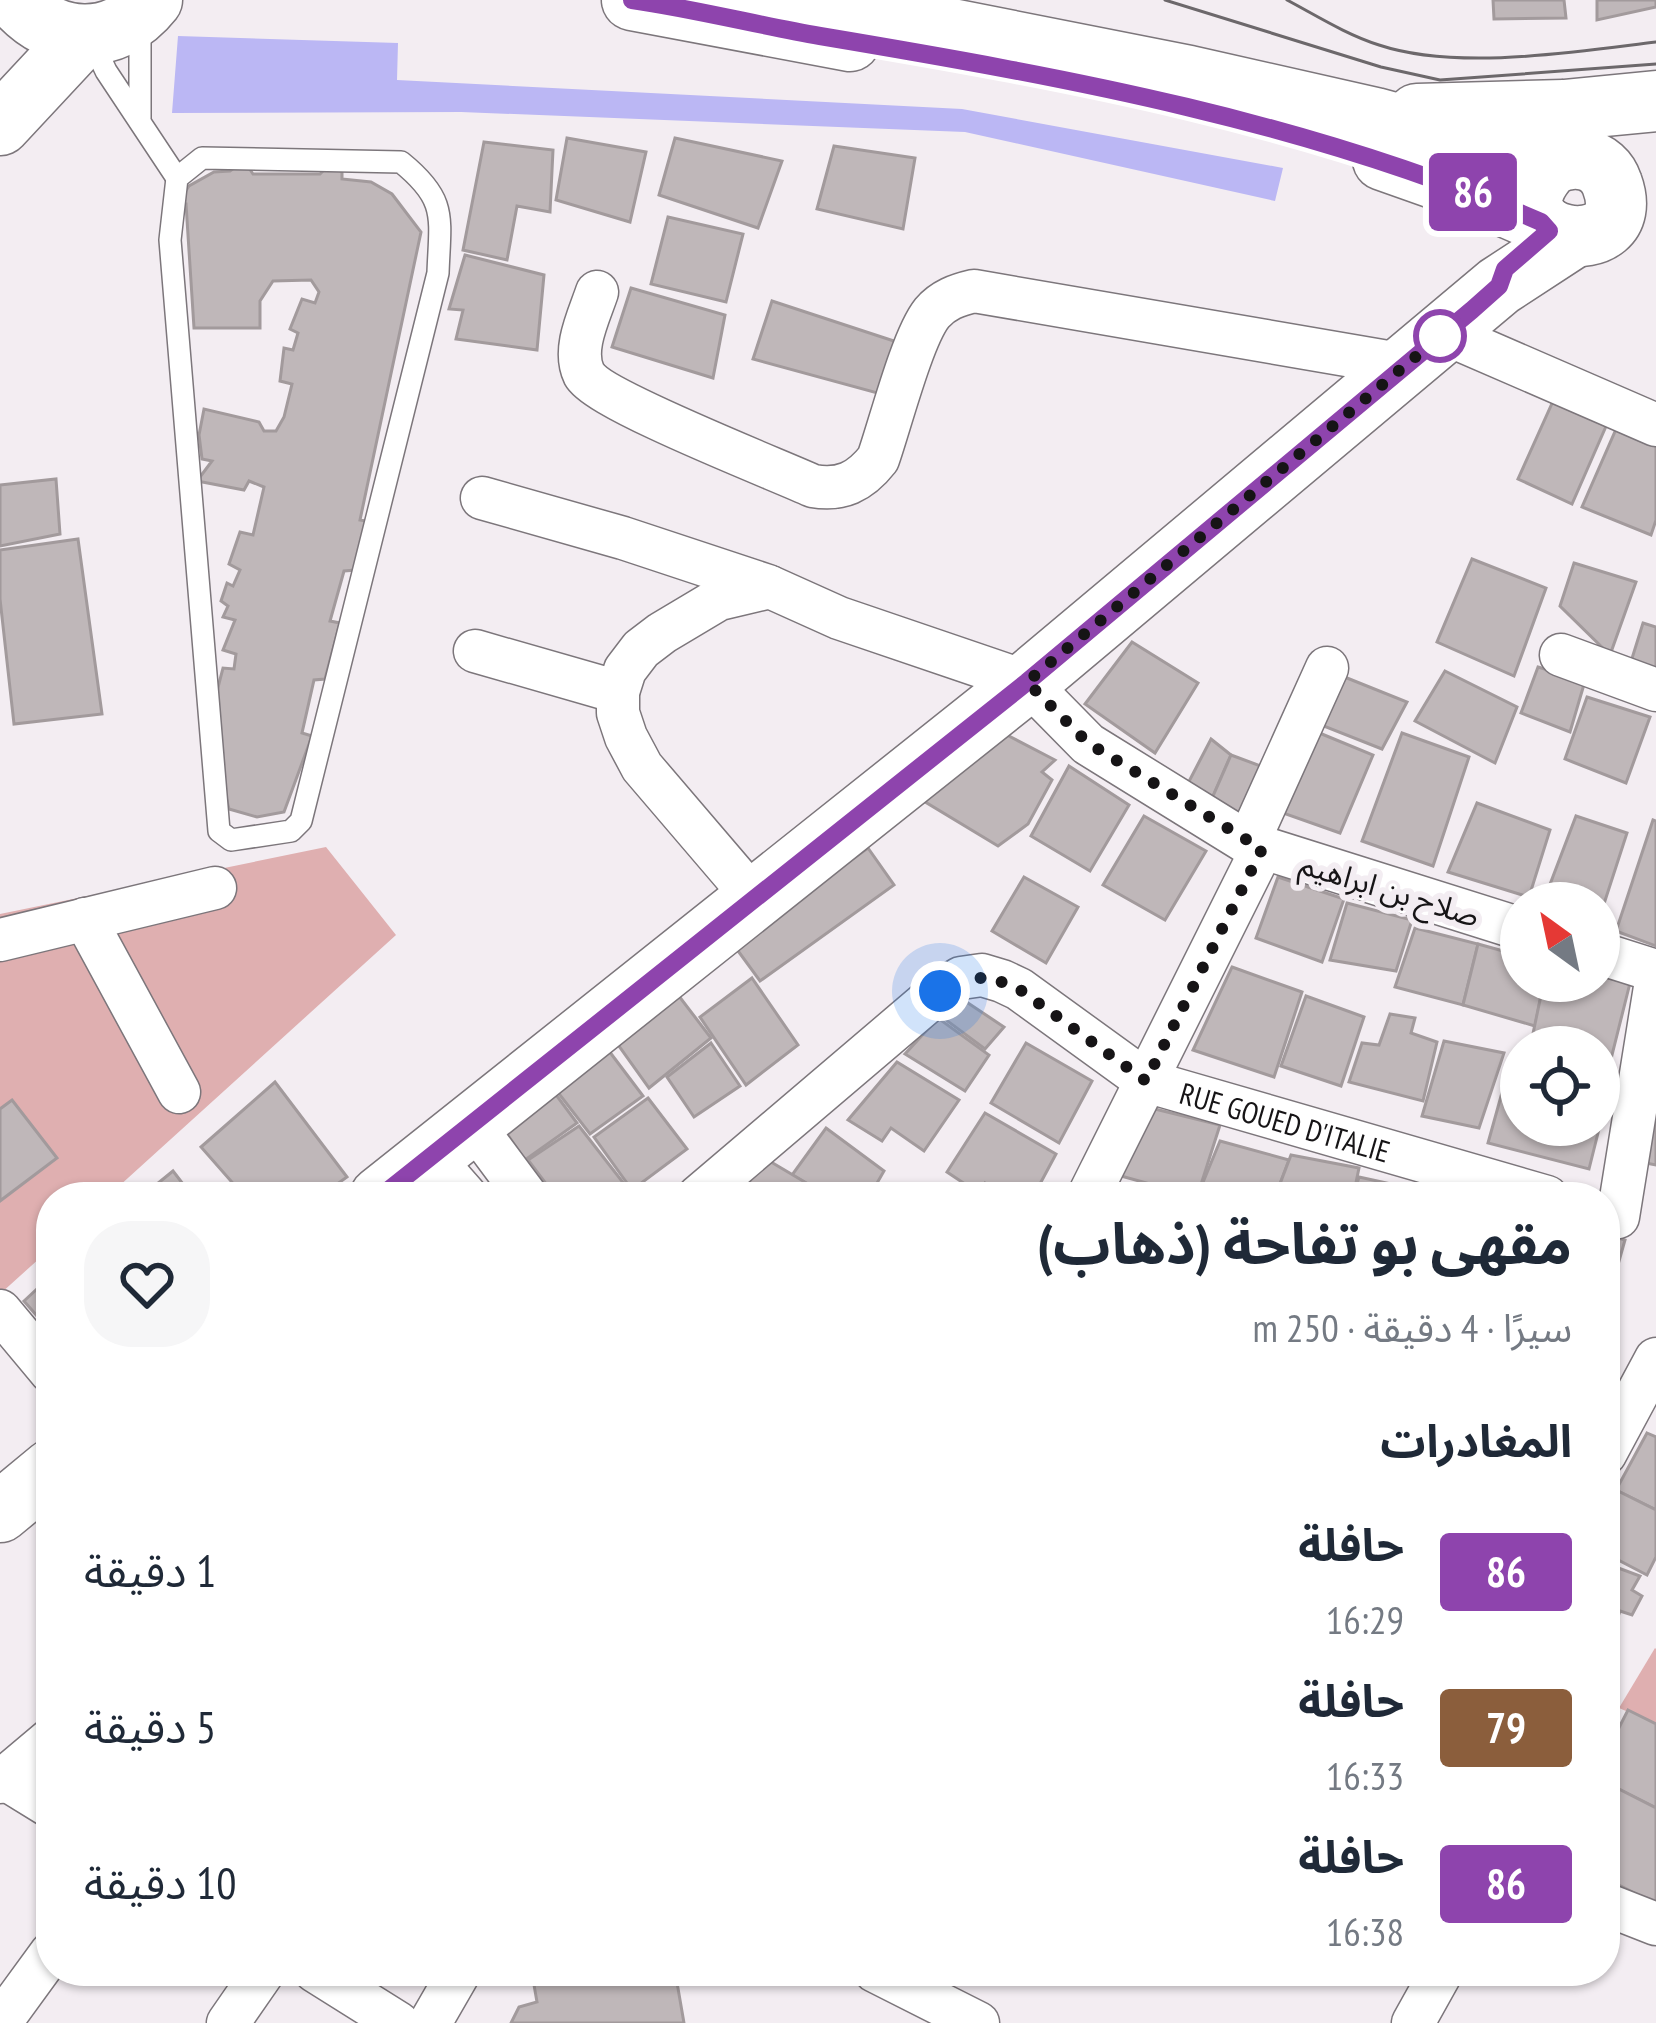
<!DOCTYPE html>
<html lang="ar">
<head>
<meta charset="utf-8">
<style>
	:root { --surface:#fff; --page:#f6f6f7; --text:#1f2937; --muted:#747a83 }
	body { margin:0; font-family:"PT Sans Narrow","Noto Sans Arabic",sans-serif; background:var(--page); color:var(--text); direction:rtl; height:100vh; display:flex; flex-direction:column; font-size:45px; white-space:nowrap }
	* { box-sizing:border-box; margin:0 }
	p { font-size:39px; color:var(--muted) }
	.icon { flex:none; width:66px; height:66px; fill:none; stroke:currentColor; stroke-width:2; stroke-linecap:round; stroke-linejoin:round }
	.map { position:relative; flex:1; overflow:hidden; direction:ltr }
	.sheet { position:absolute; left:36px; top:1182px; width:1584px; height:804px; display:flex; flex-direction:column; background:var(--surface); border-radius:48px; box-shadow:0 3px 9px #0004; direction:rtl }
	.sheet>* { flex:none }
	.badge { padding:0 24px; border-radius:9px; font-size:42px; line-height:78px }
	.needle { width:78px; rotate:327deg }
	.buttons { position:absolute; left:1500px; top:882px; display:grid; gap:24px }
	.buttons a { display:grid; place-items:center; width:120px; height:120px; border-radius:50%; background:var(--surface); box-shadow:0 3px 9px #0004; font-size:60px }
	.you { position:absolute; width:60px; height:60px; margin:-30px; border:9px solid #fff; border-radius:50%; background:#1a73e8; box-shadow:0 0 0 18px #1a73e833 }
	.map>.badge { position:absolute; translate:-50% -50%; box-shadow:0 0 0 6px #fff }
	h2 { padding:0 48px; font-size:45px; line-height:108px }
	.round { display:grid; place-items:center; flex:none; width:126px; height:126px; border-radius:48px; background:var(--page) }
	.headline { display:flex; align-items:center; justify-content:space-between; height:204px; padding:0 48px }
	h1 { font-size:57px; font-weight:700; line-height:90px }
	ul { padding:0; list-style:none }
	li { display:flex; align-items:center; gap:36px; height:156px; padding:0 48px }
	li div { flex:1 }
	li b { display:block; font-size:45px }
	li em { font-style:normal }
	li .badge { min-width:132px; font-weight:700; text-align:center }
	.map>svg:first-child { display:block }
</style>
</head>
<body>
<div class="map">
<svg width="1656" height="2023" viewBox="0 0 1656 2023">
	<rect width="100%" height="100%" fill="#f3edf2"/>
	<g fill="#dfafb0">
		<polygon points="326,847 396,935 107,1197 51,1197 51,1248 0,1294 0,914"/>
		<polygon points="1655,1648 1656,1649 1656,1724 1619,1708"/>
	</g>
	<polygon fill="#bbb7f4" points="178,36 398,43 397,80 962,109 1283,168 1275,201 965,132 461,112 172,113"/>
	<g fill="#bfb7b9" stroke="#a29a9c" stroke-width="3">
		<polygon points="1493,0 1564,0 1566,18 1494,19"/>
		<polygon points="1597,0 1656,0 1656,7 1597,20"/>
		<polygon points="567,138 646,152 630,222 556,200"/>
		<polygon points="675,138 782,161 758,228 659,195"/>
		<polygon points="484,142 553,150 550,212 517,206 507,260 463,250"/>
		<polygon points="834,146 915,158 903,229 817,209"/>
		<polygon points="238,165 247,165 253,174 320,174 325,169 335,168 342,172 342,179 371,182 392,194 421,232 360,520 366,521 356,570 344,571 330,621 340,623 325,679 314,680 302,733 312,736 284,812 257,817 229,809 217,761 216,695 223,668 234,669 236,654 223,650 235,620 223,617 228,606 221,601 227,583 233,586 240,570 229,564 240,532 253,535 264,487 249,481 244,490 197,481 212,461 202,459 199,435 204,409 259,422 264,431 276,431 284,417 292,384 280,381 284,348 293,350 298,333 290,329 302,299 315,303 319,292 311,280 273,281 260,301 260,328 194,328 186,204 177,204 189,186 214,172 230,171"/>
		<polygon points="668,217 743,234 726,302 651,284"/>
		<polygon points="465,255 544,275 537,350 456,339 463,310 449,309"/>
		<polygon points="631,288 725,315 713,378 612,347"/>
		<polygon points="772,301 897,342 881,394 753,359"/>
		<polygon points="1554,399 1607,424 1572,504 1518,479"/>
		<polygon points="1617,427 1656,443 1656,520 1651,535 1582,507"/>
		<polygon points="56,479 60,534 0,546 0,485"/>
		<polygon points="78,539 102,714 14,724 0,599 0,550"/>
		<polygon points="1472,559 1546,588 1514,676 1437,642"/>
		<polygon points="1574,563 1636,582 1610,655 1560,606"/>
		<polygon points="1643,623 1656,627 1656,676 1629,668"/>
		<polygon points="1132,642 1198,683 1155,753 1085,704"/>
		<polygon points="1538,667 1585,681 1570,732 1521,713"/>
		<polygon points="1445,671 1517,707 1495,763 1415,721"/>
		<polygon points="1342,676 1407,702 1382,749 1321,725"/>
		<polygon points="1587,697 1650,717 1626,783 1565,759"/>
		<polygon points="1317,732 1373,755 1340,833 1280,812"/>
		<polygon points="1402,733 1469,757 1433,866 1362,841"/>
		<polygon points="1007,735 1055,760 1042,772 1052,780 1028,824 998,846 922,800"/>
		<polygon points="1211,739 1231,755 1210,803 1184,791"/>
		<polygon points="1231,755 1266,768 1242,819 1210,803"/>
		<polygon points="1069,766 1129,805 1090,871 1031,836"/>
		<polygon points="1477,803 1550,830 1529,897 1448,872"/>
		<polygon points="1144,816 1206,851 1165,920 1103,885"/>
		<polygon points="1576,816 1627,833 1602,910 1599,903 1587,903 1549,887"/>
		<polygon points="1653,820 1656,821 1656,946 1616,931"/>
		<polygon points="868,848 894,885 760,981 733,944"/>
		<polygon points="1024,877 1078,907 1046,963 992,931"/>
		<polygon points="1278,877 1344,899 1322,962 1256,938"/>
		<polygon points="1347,903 1412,920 1396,971 1330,960"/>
		<polygon points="1415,928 1478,944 1463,1005 1395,987"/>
		<polygon points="1478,944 1521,956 1521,981 1544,981 1535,1026 1463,1005"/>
		<polygon points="1232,967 1302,992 1274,1077 1193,1050"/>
		<polygon points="1599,976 1630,983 1611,1059 1599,1056 1599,1047 1531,1043 1544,981 1599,981"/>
		<polygon points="752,978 798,1045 746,1085 700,1017"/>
		<polygon points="672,987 711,1038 649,1088 609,1032"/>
		<polygon points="1306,996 1364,1017 1341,1086 1281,1066"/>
		<polygon points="962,999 1004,1027 985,1049 946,1020"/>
		<polygon points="1390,1014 1415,1018 1411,1033 1437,1042 1423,1101 1349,1082 1362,1043 1379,1045"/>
		<polygon points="938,1018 989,1055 965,1091 905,1054"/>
		<polygon points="1444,1041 1504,1053 1479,1128 1422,1116"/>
		<polygon points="711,1043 740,1086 694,1117 667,1077"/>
		<polygon points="1026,1043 1092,1081 1059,1143 991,1103"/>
		<polygon points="606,1047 643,1096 590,1134 553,1086"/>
		<polygon points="1513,1053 1521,1056 1521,1125 1599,1125 1599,1085 1609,1089 1589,1169 1488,1143"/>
		<polygon points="897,1062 959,1100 924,1151 891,1128 882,1141 848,1120"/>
		<polygon points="275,1082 347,1177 319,1197 245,1197 201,1147"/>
		<polygon points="551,1088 577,1123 525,1160 499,1122"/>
		<polygon points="648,1098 687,1149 632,1190 594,1137"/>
		<polygon points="12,1100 57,1158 0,1201 0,1109"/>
		<polygon points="1155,1109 1220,1125 1197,1197 1121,1176"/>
		<polygon points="1656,1111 1656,1165 1646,1163"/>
		<polygon points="985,1113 1056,1154 1033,1197 1007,1197 985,1183 980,1194 947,1172"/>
		<polygon points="579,1126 632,1194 628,1197 556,1197 528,1160"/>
		<polygon points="826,1128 884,1171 869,1197 830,1197 792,1175"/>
		<polygon points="1220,1141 1289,1160 1275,1197 1197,1197"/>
		<polygon points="1291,1155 1359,1168 1353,1197 1275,1197"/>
		<polygon points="766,1159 830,1197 738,1197"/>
		<polygon points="173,1171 193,1197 141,1197"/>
		<polygon points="1359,1177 1428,1192 1426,1197 1353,1197"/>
		<polygon points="911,1184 932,1197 904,1197"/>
		<polygon points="1605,1234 1625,1240 1606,1307 1605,1307"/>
		<polygon points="51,1276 51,1332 24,1301"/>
		<polygon points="1647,1433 1656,1437 1656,1510 1616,1490"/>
		<polygon points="1616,1490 1656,1510 1656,1557 1647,1575 1605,1553 1605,1511"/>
		<polygon points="1605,1563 1640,1576 1632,1590 1642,1596 1632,1615 1620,1611 1612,1633 1605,1629"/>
		<polygon points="1628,1710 1656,1724 1656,1808 1605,1782 1605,1755"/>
		<polygon points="1605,1782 1656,1808 1656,1904 1605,1878"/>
		<polygon points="572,1971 675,1971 684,2023 511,2023 519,2007 537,2002 534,1985 573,1976"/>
	</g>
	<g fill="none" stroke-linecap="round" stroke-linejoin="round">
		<g stroke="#7c767b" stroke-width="24">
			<g id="lane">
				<polyline points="92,41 106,71 177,178"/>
				<polyline points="140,118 140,23"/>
				<path d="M202,158l199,4c47,38 39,55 37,111l-137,548 -10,10 -60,9 -12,-9 -49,-591 7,-62z"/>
			</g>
		</g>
		<g stroke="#7c767b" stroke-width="45">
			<g id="street">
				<path d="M597,292c-8,24 -25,57 -13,82 14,26 192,95 229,112 28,5 47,-4 65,-27 12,-34 34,-121 54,-146 11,-13 25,-18 42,-22l431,74"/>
				<polyline points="1444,333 1656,425"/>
				<polyline points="482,498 623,538 768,586"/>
				<polyline points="475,651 618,692"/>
				<polyline points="1561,655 1656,690"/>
				<polyline points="1248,843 1327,668"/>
				<polyline points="754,898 642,767 626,737 618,713 618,692 625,670 641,649 662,633 719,599 770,587 839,618 1027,682 1088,744 1248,843 1521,929"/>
				<polyline points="85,919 179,1092"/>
				<polyline points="0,940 215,888"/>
				<polyline points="1599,953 1656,971"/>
				<polyline points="472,1123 527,1197"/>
				<polyline points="431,1156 467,1197"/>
				<path id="s1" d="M698,1197l242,-206 21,-13 21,-3 20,6 17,8 127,92 401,116"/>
				<polyline points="1088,1197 1262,849"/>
				<polyline points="1618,1217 1656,981"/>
				<polyline points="0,1311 51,1372"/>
				<polyline points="1605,1454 1656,1359"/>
				<polyline points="4,1778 51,1807"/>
				<polyline points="0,1782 51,1739"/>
				<polyline points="1605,1904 1656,1924"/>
				<polyline points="315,1971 398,2023"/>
				<polyline points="875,1971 978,2023"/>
				<polyline points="0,2023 51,1953"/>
				<polyline points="228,2023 264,1971"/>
				<polyline points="430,2023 460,1971"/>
				<polyline points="1413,2023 1442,1971"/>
			</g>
		</g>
		<g stroke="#7c767b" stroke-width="63">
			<g id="secondary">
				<path d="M16,0c37,44 98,48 136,0"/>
				<polyline points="632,0 850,41"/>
				<path d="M805,0l384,76 186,42 175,48c22,-13 53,-9 62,18 31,84 -133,58 -62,-18"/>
				<polyline points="1417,114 1564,110 1656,101"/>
				<polyline points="0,125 83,36"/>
				<polyline points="1383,160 1465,189 1541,222"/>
				<polyline points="380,1197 1027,682 1499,286 1571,239"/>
				<polyline points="0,1512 51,1470"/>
			</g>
		</g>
		<use href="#lane" stroke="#fff" stroke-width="21"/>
		<use href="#street" stroke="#fff" stroke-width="42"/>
		<use href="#secondary" stroke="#fff" stroke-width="60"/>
		<g stroke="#6c686b" stroke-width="3">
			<polyline points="1165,0 1381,67 1440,80 1656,64"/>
			<path d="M1287,0c30,16 60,35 92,45 78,26 195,7 277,-3"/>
		</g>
	</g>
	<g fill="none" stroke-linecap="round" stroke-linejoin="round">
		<g stroke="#fff" stroke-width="27">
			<path id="line" d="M380,1197l647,-515 445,-372 27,-24 6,-17 44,-38 -8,-9c-229,-100 -476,-145 -721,-186 -63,-11 -125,-27 -188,-36"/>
		</g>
		<use href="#line" stroke="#8e44ad" stroke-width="18"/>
		<path stroke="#161416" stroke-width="12" stroke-dasharray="0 21.6" d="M940,991c30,-18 48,-16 79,-2l127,92 116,-232 -174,-106 -61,-61 417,-349 -4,3"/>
	</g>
	<circle fill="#fff" stroke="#8e44ad" stroke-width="6" cx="1440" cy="336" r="24"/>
	<g text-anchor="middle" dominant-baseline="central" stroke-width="12" stroke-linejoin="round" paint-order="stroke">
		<g font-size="30" fill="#161416" stroke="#f3edf2">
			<text transform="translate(1390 889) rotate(17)">صلاح بن ابراهيم</text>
			<text stroke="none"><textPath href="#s1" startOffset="705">RUE GOUED D'ITALIE</textPath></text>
		</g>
	</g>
</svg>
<div class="buttons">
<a><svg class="needle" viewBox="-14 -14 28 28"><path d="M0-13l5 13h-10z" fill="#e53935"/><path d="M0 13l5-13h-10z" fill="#747a83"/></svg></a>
<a><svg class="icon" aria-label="locate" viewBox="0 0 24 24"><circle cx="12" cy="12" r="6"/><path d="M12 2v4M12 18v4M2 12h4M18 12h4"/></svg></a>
</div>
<div class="you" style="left:940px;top:991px"></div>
<b class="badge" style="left:1473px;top:192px;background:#8e44ad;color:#fff">86</b>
<section class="sheet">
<div class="headline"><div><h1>مقهى بو تفاحة (ذهاب)</h1><p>سيرًا · 4 دقيقة · 250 m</p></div><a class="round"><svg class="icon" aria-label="heart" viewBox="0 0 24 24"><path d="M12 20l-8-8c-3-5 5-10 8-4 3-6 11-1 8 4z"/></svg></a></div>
<h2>المغادرات</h2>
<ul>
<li><span class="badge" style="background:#8e44ad;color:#fff">86</span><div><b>حافلة</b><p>16:29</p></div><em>1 دقيقة</em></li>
<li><span class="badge" style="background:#8b5e3c;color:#fff">79</span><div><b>حافلة</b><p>16:33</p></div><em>5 دقيقة</em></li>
<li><span class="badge" style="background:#8e44ad;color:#fff">86</span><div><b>حافلة</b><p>16:38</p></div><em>10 دقيقة</em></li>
</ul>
</section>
</div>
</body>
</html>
